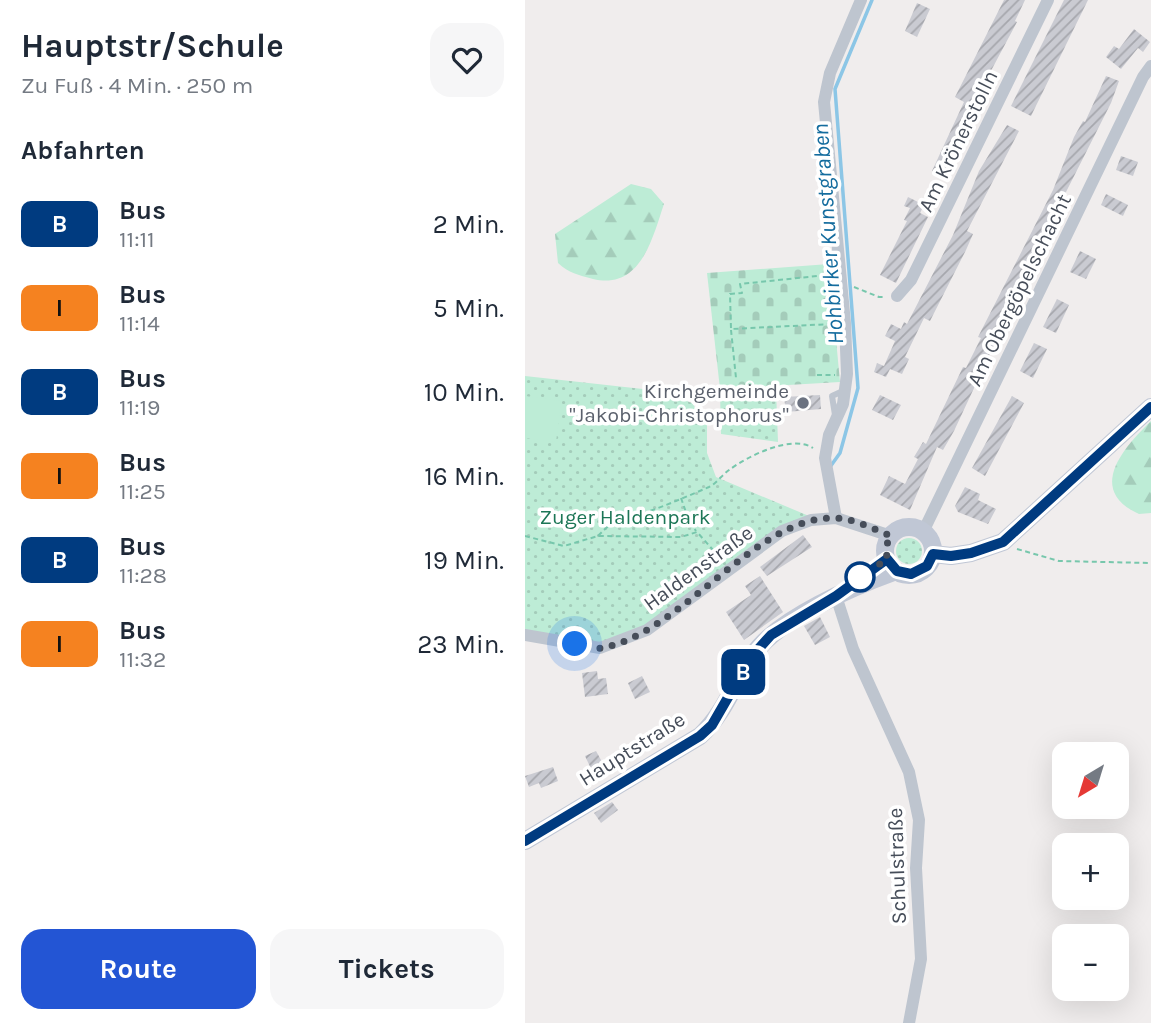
<!DOCTYPE html>
<html lang="de">
<head>
<meta charset="utf-8">
<style>
	:root { --surface:#fff; --page:#f6f6f7; --text:#1f2937; --muted:#747a83; --accent:#2355d4 }
	body { margin:0; font-family:Karla,sans-serif; background:var(--page); color:var(--text); height:100vh; display:flex; flex-direction:column; font-size:26px; white-space:nowrap }
	* { box-sizing:border-box; margin:0 }
	p { font-size:23px; color:var(--muted) }
	.icon { flex:none; width:38px; height:38px; fill:none; stroke:currentColor; stroke-width:2; stroke-linecap:round; stroke-linejoin:round }
	.map { position:relative; flex:1; overflow:hidden }
	.sheet { display:flex; flex-direction:column; background:var(--surface); width:525px }
	.sheet>* { flex:none }
	.badge { padding:0 14px; border-radius:10px; font-size:24px; line-height:46px }
	.needle { width:46px; rotate:218deg }
	.buttons { position:absolute; left:527px; top:742px; display:grid; gap:14px }
	.buttons a { display:grid; place-items:center; width:77px; height:77px; border-radius:14px; background:var(--surface); box-shadow:0 7px 28px #0002; font-size:35px }
	.you { position:absolute; width:35px; height:35px; margin:-18px; border:5px solid #fff; border-radius:50%; background:#1a73e8; box-shadow:0 0 0 10px #1a73e833 }
	.map>.badge { position:absolute; translate:-50% -50%; box-shadow:0 0 0 4px #fff }
	h2 { padding:0 21px; font-size:26px; line-height:63px }
	.round { display:grid; place-items:center; flex:none; width:74px; height:74px; border-radius:21px; background:var(--page) }
	.head { display:flex; align-items:center; justify-content:space-between; height:119px; padding:0 21px }
	h1 { font-size:33px; font-weight:700; line-height:52px }
	.primary-button { display:flex; gap:14px; margin-top:auto; padding:14px 21px }
	.primary-button a { flex:1; height:80px; border-radius:21px; background:var(--accent); color:#fff; font-size:28px; font-weight:700; line-height:80px; text-align:center }
	.primary-button a+a { background:var(--page); color:var(--text) }
	ul { padding:0; list-style:none }
	li { display:flex; align-items:center; gap:21px; height:84px; padding:0 21px }
	li div { flex:1 }
	li b { display:block; font-size:26px }
	li em { font-style:normal }
	li .badge { min-width:77px; font-weight:700; text-align:center }
	main { display:flex; flex:1; min-height:0 }
	.map>svg:first-child { display:block }
</style>
</head>
<body>
<main>
<section class="sheet">
<div class="head"><div><h1>Hauptstr/Schule</h1><p>Zu Fuß · 4 Min. · 250 m</p></div><a class="round"><svg class="icon" aria-label="heart" viewBox="0 0 24 24"><path d="M12 20l-8-8c-3-5 5-10 8-4 3-6 11-1 8 4z"/></svg></a></div>
<h2>Abfahrten</h2>
<ul>
<li><span class="badge" style="background:#003b80;color:#fff">B</span><div><b>Bus</b><p>11:11</p></div><em>2 Min.</em></li>
<li><span class="badge" style="background:#f58220;color:#111">I</span><div><b>Bus</b><p>11:14</p></div><em>5 Min.</em></li>
<li><span class="badge" style="background:#003b80;color:#fff">B</span><div><b>Bus</b><p>11:19</p></div><em>10 Min.</em></li>
<li><span class="badge" style="background:#f58220;color:#111">I</span><div><b>Bus</b><p>11:25</p></div><em>16 Min.</em></li>
<li><span class="badge" style="background:#003b80;color:#fff">B</span><div><b>Bus</b><p>11:28</p></div><em>19 Min.</em></li>
<li><span class="badge" style="background:#f58220;color:#111">I</span><div><b>Bus</b><p>11:32</p></div><em>23 Min.</em></li>
</ul>
<div class="primary-button"><a>Route</a><a>Tickets</a></div>
</section>
<div class="map">
<svg width="626" height="1023" viewBox="0 0 626 1023">
	<defs>
		<pattern id="green-dots" width="8" height="8" patternUnits="userSpaceOnUse" patternTransform="scale(1.75)"><rect width="8" height="8" fill="#bdecd6"/><path d="M2 2h.1M6 6h.1" fill="none" stroke="#a4ccba" stroke-width="1.8" stroke-linecap="round"/></pattern>
		<pattern id="forest-firs" width="22" height="20" patternUnits="userSpaceOnUse" patternTransform="scale(1.75)"><rect width="22" height="20" fill="#bdecd6"/><path d="M5 1l3.5 6h-7zM16 11l3.5 6h-7z" fill="#a4ccba"/></pattern>
		<pattern id="cemetery-stones" width="16" height="16" patternUnits="userSpaceOnUse" patternTransform="scale(1.75)"><rect width="16" height="16" fill="#bdecd6"/><path d="M2 7V4a2 2 0 0 1 4 0v3zM10 15v-3a2 2 0 0 1 4 0v3z" fill="#a4ccba"/></pattern>
		<pattern id="building-hatch" width="6" height="6" patternUnits="userSpaceOnUse" patternTransform="scale(1.75)"><rect width="6" height="6" fill="#cacbd2"/><path d="M-1 1l2-2M0 6l6-6M5 7l2-2" fill="none" stroke="#a6a7ad"/></pattern>
	</defs>
	<rect width="100%" height="100%" fill="#f0eded"/>
	<g fill="url(#green-dots)">
		<polygon points="0,376 136,391 167,403 182,425 182,453 191,477 284,516 121,627 75,645 0,632"/>
		<polygon points="251,390 253,442 196,434 195,392"/>
		<circle cx="384" cy="551" r="13"/>
	</g>
	<g fill="url(#forest-firs)">
		<path d="M106,184l20,5 13,15c-12,35 -23,86 -71,75 -15,-4 -24,-6 -35,-16l-3,-29z"/>
		<path d="M626,421v92l-12,1c-53,-24 -16,-66 12,-93z"/>
	</g>
	<polygon fill="url(#cemetery-stones)" points="304,264 315,382 195,389 182,273"/>
	<polygon fill="#bdecd6" points="0,396 36,401 31,442 0,438"/>
	<g fill="none" stroke-linecap="round" stroke-linejoin="round">
		<polyline stroke="#8cc6e6" stroke-width="3.5" points="305,467 315,453 333,388 310,89 347,0"/>
	</g>
	<g fill="url(#building-hatch)">
		<polygon points="479,0 500,0 490,21 492,22 444,112 448,114 418,176 407,171 439,102 430,97"/>
		<polygon points="539,0 563,0 506,116 486,106"/>
		<polygon points="392,3 405,9 392,37 380,31"/>
		<polygon points="609,29 625,42 618,52 613,48 596,69 581,57 589,46 594,49"/>
		<polygon points="581,76 594,81 586,103 497,279 499,281 429,431 418,450 412,447 385,510 355,495 364,476 380,484 393,459 389,457 398,442 401,444 438,367 441,368 456,338 453,337 528,190 549,137 558,121 560,122"/>
		<polygon points="482,125 494,131 442,231 448,234 441,250 405,321 399,318 380,357 384,359 377,374 365,369 361,377 349,372 352,363 359,366 370,341 360,336 366,324 376,329 379,322 382,324 428,235 454,171"/>
		<polygon points="596,156 613,162 608,176 591,170"/>
		<polygon points="581,194 603,205 598,216 576,205"/>
		<polygon points="383,197 399,205 395,213 403,217 371,283 355,275 382,221 379,220 385,208 379,206"/>
		<polygon points="555,251 571,259 561,279 545,272"/>
		<polygon points="532,299 544,305 531,333 518,327"/>
		<polygon points="509,343 522,349 508,378 495,371"/>
		<polygon points="295,395 296,409 261,412 259,397"/>
		<polygon points="355,395 376,405 368,420 347,410"/>
		<polygon points="487,396 499,403 460,476 447,468"/>
		<polygon points="440,487 455,494 453,500 471,509 463,524 433,512 430,506"/>
		<polygon points="278,535 287,547 242,576 235,567"/>
		<polygon points="235,576 258,612 219,640 201,612 226,595 220,586"/>
		<polygon points="295,617 305,637 290,645 279,626"/>
		<polygon points="72,671 73,679 81,678 83,694 60,697 57,673"/>
		<polygon points="117,676 125,692 110,699 103,683"/>
		<polygon points="71,751 81,769 69,775 60,756"/>
		<polygon points="28,767 33,781 16,788 14,783 4,787 0,776"/>
		<polygon points="87,802 93,810 76,823 69,813"/>
	</g>
	<g fill="none" stroke-linecap="round" stroke-linejoin="round">
		<g stroke="#77c7ac" stroke-width="2" stroke-dasharray="5 3.5" stroke-linecap="butt">
			<polyline points="329,287 354,297 360,297"/>
			<polyline points="307,324 302,275 215,284 217,293 205,294 206,329 307,324 309,323"/>
			<polyline points="206,330 211,378"/>
			<polyline points="292,375 310,375"/>
			<polyline points="195,391 251,388"/>
			<polyline points="156,498 163,518 171,531"/>
			<polyline points="0,536 39,546 73,536 156,537 172,532 198,561"/>
			<path d="M73,536c19,-20 23,-16 46,-23 21,-7 44,-17 65,-26 8,-4 13,-12 20,-17 19,-14 63,-36 84,-22"/>
			<polyline points="492,549 534,561 626,563"/>
		</g>
		<polyline stroke="#bec5cf" stroke-width="6" points="310,415 307,396 320,390"/>
		<g stroke="#bec5cf" stroke-width="12">
			<polyline points="372,296 386,280 523,0"/>
			<polyline points="311,518 300,458 304,435 318,404 322,374 320,323 299,102 305,73 336,0"/>
			<polyline points="398,532 618,77 626,66"/>
			<polyline points="311,596 328,649 384,772 394,820 391,868 396,959 384,1023"/>
			<polyline points="0,635 75,648 122,630 257,531 286,520 311,518 366,536"/>
		</g>
		<g stroke="#c0c7d5" stroke-width="18">
			<circle cx="384" cy="551" r="24"/>
			<polyline points="408,554 426,556 446,553 478,542 626,407"/>
			<path d="M0,841l175,-105c25,-23 34,-54 53,-81 25,-37 102,-69 143,-84"/>
		</g>
	</g>
	<g fill="none" stroke-linecap="round" stroke-linejoin="round">
		<g stroke="#fff" stroke-width="16">
			<polyline id="line" points="0,841 175,736 187,725 227,656 246,635 311,596 362,559 372,571 386,574 402,566 408,554 426,556 446,553 478,542 626,407"/>
		</g>
		<use href="#line" stroke="#003b80" stroke-width="10"/>
		<path stroke="#464d59" stroke-width="7" stroke-dasharray="0 12.6" d="M50,644c8,1 19,5 27,4 80,-15 154,-132 232,-130 18,0 40,11 57,18l-5,10 1,13 -27,18"/>
	</g>
	<circle fill="#6b7280" stroke="#fff" stroke-width="2.5" cx="278" cy="403" r="7"/>
	<circle fill="#fff" stroke="#003b80" stroke-width="3.5" cx="335" cy="577" r="14"/>
	<g text-anchor="middle" dominant-baseline="central" stroke-width="7" stroke-linejoin="round" paint-order="stroke">
		<g font-size="21" fill="#464d59" stroke="#fff">
			<text transform="translate(433 141) rotate(-64)">Am Krönerstolln</text>
			<text transform="translate(494 290) rotate(-64)">Am Obergöpelschacht</text>
			<text transform="translate(173 568) rotate(-36)">Haldenstraße</text>
			<text transform="translate(107 749) rotate(-32)">Hauptstraße</text>
			<text transform="translate(372 866) rotate(-92)">Schulstraße</text>
		</g>
		<g font-size="21" fill="#5b616d" stroke="#fff" text-anchor="end">
			<text x="264" y="391">Kirchgemeinde<tspan x="264" dy="24">"Jakobi-Christophorus"</tspan></text>
		</g>
		<g font-size="21" fill="#1c7656" stroke="#fff">
			<text x="100" y="517">Zuger Haldenpark</text>
		</g>
		<g font-size="23" font-style="italic" fill="#146c9e" stroke="#fff">
			<text transform="translate(303 234) rotate(-94)">Hohbirker Kunstgraben</text>
		</g>
	</g>
</svg>
<div class="buttons">
<a><svg class="needle" viewBox="-14 -14 28 28"><path d="M0-13l5 13h-10z" fill="#e53935"/><path d="M0 13l5-13h-10z" fill="#747a83"/></svg></a>
<a>+</a>
<a>−</a>
</div>
<div class="you" style="left:50px;top:644px"></div>
<b class="badge" style="left:218px;top:672px;background:#003b80;color:#fff">B</b>
</div>
</main>
</body>
</html>
